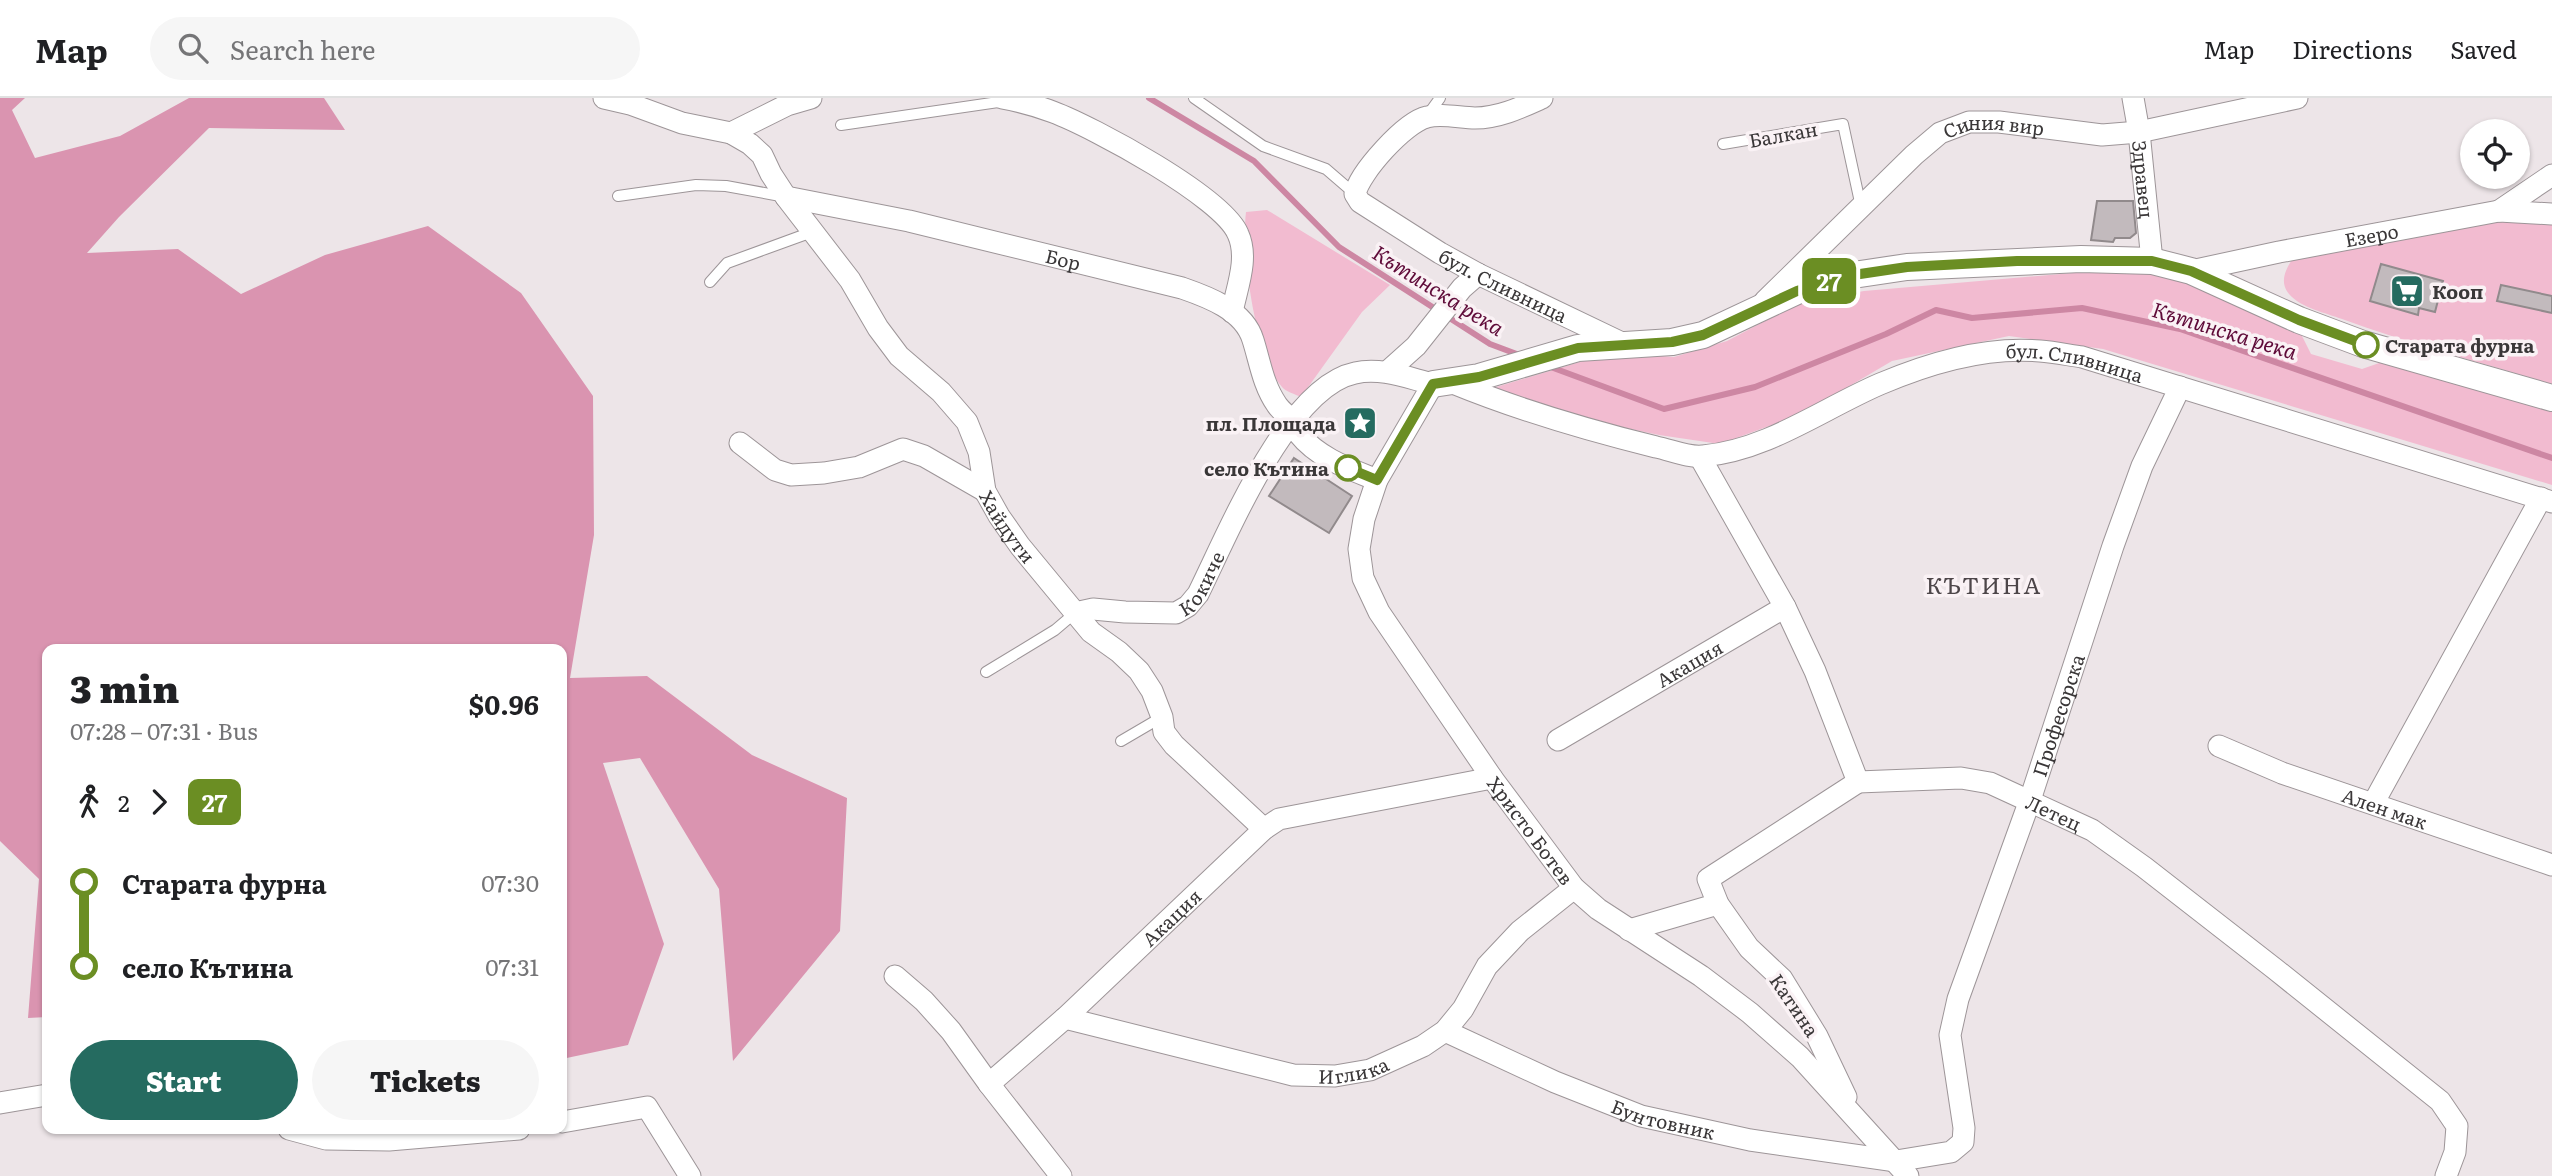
<!DOCTYPE html>
<html lang="en">
<head>
<meta charset="utf-8">
<style>
	:root { --surface:#fff; --page:#f6f6f6; --text:#202124; --muted:#757577; --line:#e0e0e0; --accent:#256b60 }
	body { margin:0; font-family:Literata,serif; background:var(--page); color:var(--text); height:100vh; display:flex; flex-direction:column; font-size:26px; white-space:nowrap }
	* { box-sizing:border-box; margin:0 }
	p { font-size:23px; color:var(--muted) }
	.icon { flex:none; width:38px; height:38px; fill:none; stroke:currentColor; stroke-width:2; stroke-linecap:round; stroke-linejoin:round }
	.map { position:relative; flex:1; overflow:hidden }
	.drawer { position:absolute; left:42px; top:546px; width:525px; height:490px; display:flex; flex-direction:column; background:var(--surface); border-radius:14px; box-shadow:0 2px 5px #0004 }
	.drawer>* { flex:none }
	.badge { padding:0 14px; border-radius:10px; font-size:24px; line-height:46px }
	.buttons { position:absolute; left:2460px; top:21px; display:grid; gap:14px }
	.buttons a { display:grid; place-items:center; width:70px; height:70px; border-radius:50%; background:var(--surface); box-shadow:0 2px 5px #0004; font-size:35px }
	.map>.badge { position:absolute; translate:-50% -50%; box-shadow:0 0 0 4px #fff }
	.legs { display:flex; align-items:center; gap:10px; height:77px; padding:0 28px; font-size:23px }
	.legs p { margin-inline-start:auto }
	.summary { display:flex; align-items:center; justify-content:space-between; height:119px; padding:0 28px }
	h1 { font-size:38px; font-weight:800; line-height:52px }
	.button { display:flex; gap:14px; margin-top:auto; padding:14px 28px }
	.button a { flex:1; height:80px; border-radius:42px; background:var(--accent); color:#fff; font-size:28px; font-weight:800; line-height:80px; text-align:center }
	.button a+a { background:var(--page); color:var(--text) }
	ul { padding:0 28px; list-style:none }
	li { display:flex; align-items:center; gap:24px; height:84px; font-size:26px }
	li i { display:grid; place-items:center; width:10px; height:100%; margin:0 9px; background:currentColor }
	li i::after { content:''; width:18px; height:18px; margin:-9px; border:5px solid; border-radius:50%; background:var(--surface) }
	li p { margin-inline-start:auto }
	li:first-child i { background:linear-gradient(#0000 50%,currentColor 0) }
	li:last-child i { background:linear-gradient(currentColor 50%,#0000 0) }
	header { display:flex; align-items:center; gap:42px; box-sizing:border-box; height:98px; padding:0 35px; background:var(--surface); border-bottom:2px solid var(--line) }
	header strong { font-size:33px }
	nav { display:flex; gap:38px; margin-inline-start:auto; font-size:24px }
	.search { width:490px; height:63px; background:var(--page); display:flex; align-items:center; gap:18px; box-sizing:border-box; padding:0 24px; border-radius:38px; color:var(--muted); font-size:26px }
	.map>svg:first-child { display:block }
</style>
</head>
<body>
<header>
<strong>Map</strong>
<div class="search"><svg class="icon" aria-label="search" viewBox="0 0 24 24"><circle cx="10" cy="10" r="6"/><path d="M15 15l6 6"/></svg>Search here</div>
<nav><a>Map</a><a>Directions</a><a>Saved</a></nav>
</header>
<div class="map">
<svg width="2552" height="1078" viewBox="0 0 2552 1078">
	<rect width="100%" height="100%" fill="#ede5e8"/>
	<g fill="#f2bbd0">
		<path d="M1267,112l123,75 -28,27 -61,85c-6,-3 -15,-5 -19,-10 -27,-31 -41,-135 -36,-175z"/>
		<path d="M2503,118l49,5v163c-70,-21 -141,-40 -210,-65 -16,-6 -41,-11 -53,-25 -11,-13 -2,-27 6,-39z"/>
		<polygon points="2096,173 2172,177 2301,236 2311,256 2362,271 2382,264 2552,311 2552,387 2103,251 2009,238 1892,263 1802,316 1720,346 1659,337 1570,318 1493,290 1613,254 1674,259 1727,243 1801,204 1864,193"/>
	</g>
	<polygon fill="#da94b0" points="0,0 25,0 12,12 35,60 120,38 189,0 324,0 345,32 209,30 119,119 87,155 178,151 241,196 325,157 428,128 521,195 593,298 594,437 570,580 647,578 752,657 847,700 840,833 733,963 719,791 640,660 603,665 664,846 628,947 562,961 562,551 47,551 47,919 28,920 39,781 0,743"/>
	<g fill="none" stroke-linecap="round" stroke-linejoin="round">
		<g stroke="#cd87a3" stroke-width="6">
			<polyline points="1149,0 1254,63 1339,149 1490,246 1522,258"/>
			<polyline points="1548,268 1664,311 1755,289 1886,236 1936,212 1972,220 2082,210 2180,231 2552,360"/>
		</g>
	</g>
	<g fill="#c2babd" stroke="#918a8c" stroke-width="2">
		<polygon points="2097,103 2133,103 2136,135 2130,140 2115,140 2113,144 2091,142"/>
		<polygon points="2381,166 2443,183 2435,214 2419,210 2418,217 2370,203"/>
		<polygon points="2501,187 2552,198 2552,215 2497,203"/>
		<polygon points="1294,360 1352,398 1329,435 1269,398"/>
	</g>
	<g fill="none" stroke-linecap="round" stroke-linejoin="round">
		<g stroke="#9d9598" stroke-width="12">
			<g id="service">
				<polyline points="1194,0 1263,48 1326,71 1355,96"/>
				<polyline points="1427,18 1440,0"/>
				<polyline points="841,27 1005,3"/>
				<polyline points="1723,46 1843,26 1861,109"/>
				<polyline points="618,98 696,87 726,88 786,99"/>
				<polyline points="710,184 727,165 812,134"/>
				<polyline points="986,574 1055,532 1075,515"/>
				<polyline points="1121,643 1162,619"/>
			</g>
		</g>
		<g stroke="#9d9598" stroke-width="23">
			<g id="minor">
				<path id="s1" d="M604,0l26,6 52,19 49,10 19,11 12,11 9,19 15,23 64,83 28,48 21,28 42,36 26,30 12,30 6,39 14,25 21,30 71,86 28,20 20,19 13,20 10,26 2,15 10,13 90,84"/>
				<path d="M1002,0c17,3 35,8 51,14 40,15 170,85 185,122 11,24 -1,53 -6,78"/>
				<path id="s2" d="M1542,0c-20,9 -43,20 -67,20 -14,0 -34,-5 -48,-1 -22,5 -68,56 -72,77l5,8 80,51 38,21 146,70"/>
				<path id="s3" d="M2133,0l6,34 13,129"/>
				<polyline points="731,35 787,7 811,0"/>
				<path id="s4" d="M786,99l123,24 273,67c26,9 62,22 71,52 7,22 10,45 24,65 4,6 10,10 15,15 3,5 4,10 7,14 19,24 51,35 78,46"/>
				<polyline points="2499,113 2552,77"/>
				<path id="s5" d="M2191,173l88,-19 220,-41 53,3"/>
				<path id="s6" d="M1765,203l149,-146 26,-22 29,-11h30l103,13 37,-3 158,-34"/>
				<polyline points="1387,274 1416,248 1462,190 1478,176"/>
				<path id="s7" d="M1453,285c66,27 134,47 203,64 15,3 33,11 47,9 65,-6 119,-47 177,-72 49,-21 105,-38 160,-33 14,1 28,4 42,6l470,145"/>
				<polyline points="740,345 775,372 791,377 824,375 859,369 903,351 924,358 985,393"/>
				<polyline points="1700,359 1785,509 1815,573 1858,684"/>
				<path id="s8" d="M1075,515l18,-4 32,3 51,1 12,-7 10,-12c29,-58 89,-207 157,-221 26,-6 53,5 78,11l-56,96 -13,39 -5,30 4,29 16,34 113,166 82,110 24,21 103,67 49,37 50,44 108,119"/>
				<path id="s9" d="M1558,642l227,-133"/>
				<path id="s10" d="M2219,648l63,27 270,92"/>
				<path id="s11" d="M1858,684l103,-4 29,5 102,47 52,37 131,102 165,132 17,25 -2,26 -9,24"/>
				<polyline points="2374,704 2541,400"/>
				<polyline points="1629,832 1718,806"/>
				<polyline points="895,878 924,903 951,933 989,986 1061,1078"/>
				<path id="s12" d="M1065,920l228,57 42,1 35,-6 53,-24 22,-15 18,-22 24,-43 33,-35 54,-43"/>
				<path id="s13" d="M1445,933l110,51 86,34 109,24 146,21 55,-9 12,-10 1,-14 -14,-93 8,-36 72,-199 83,-254 29,-80 38,-79"/>
				<path id="s14" d="M989,986l76,-66 199,-189 15,-10 213,-41"/>
				<polyline points="1846,999 1817,938 1782,881 1749,850 1718,806 1708,781 1858,684"/>
				<polyline points="0,1005 47,997"/>
				<polyline points="562,1024 647,1009 690,1078"/>
				<polyline points="289,1031 326,1041 389,1042 519,1031"/>
			</g>
		</g>
		<g stroke="#9d9598" stroke-width="28">
			<polyline id="tertiary" points="1433,286 1479,279 1578,250 1672,244 1703,237 1797,193 1840,179 1907,169 2081,161 2152,163 2191,173 2299,222 2363,246 2552,300"/>
		</g>
		<use href="#service" stroke="#fff" stroke-width="10"/>
		<use href="#minor" stroke="#fff" stroke-width="21"/>
		<use href="#tertiary" stroke="#fff" stroke-width="26"/>
	</g>
	<g fill="none" stroke-linecap="round" stroke-linejoin="round">
		<g stroke="#fff" stroke-width="16">
			<polyline id="line-1" points="1348,370 1377,382 1433,286 1479,279 1578,250 1672,244 1703,237 1797,193 1840,179 1907,169 2017,163 2152,163 2191,173 2299,222 2366,247"/>
		</g>
		<use href="#line-1" stroke="#6b8e23" stroke-width="10"/>
	</g>
	<defs>
		<g id="supermarket-square" transform="scale(1.75)"><rect x="-9" y="-9" width="18" height="18" rx="4" fill="#256b60" stroke="#faf2f5"/><path d="M-6-5.5h2.5l.6 2H6L4.5 2H-2.5L-4.4-4H-6ZM-1.5 3.2a1.3 1.3 0 1 0 .1 0ZM3 3.2a1.3 1.3 0 1 0 .1 0Z" fill="#fff"/></g>
		<g id="sight-square" transform="scale(1.75)"><rect x="-9" y="-9" width="18" height="18" rx="4" fill="#256b60" stroke="#faf2f5"/><path d="M0-6L1.8-2.2L6-1.7L2.9 1.2L3.7 5.4L0 3.3L-3.7 5.4L-2.9 1.2L-6-1.7L-1.8-2.2Z" fill="#fff"/></g>
	</defs>
	<g fill-rule="evenodd">
		<use href="#supermarket-square" x="2407" y="193"/>
		<use href="#sight-square" x="1360" y="325"/>
	</g>
	<g fill="#fff" stroke="#6b8e23" stroke-width="3.5">
		<circle cx="2366" cy="247" r="12"/>
		<circle cx="1348" cy="370" r="12"/>
	</g>
	<g text-anchor="middle" dominant-baseline="central" stroke-width="7" stroke-linejoin="round" paint-order="stroke">
		<g font-size="19" fill="#3a3738" stroke="#faf2f5">
			<text stroke="none"><textPath href="#s6" startOffset="298">Синия вир</textPath></text>
			<text transform="translate(1783 36) rotate(-10)">Балкан</text>
			<text stroke="none"><textPath href="#s3" startOffset="82">Здравец</textPath></text>
			<text stroke="none"><textPath href="#s5" startOffset="184">Езеро</textPath></text>
			<text stroke="none"><textPath href="#s4" startOffset="284">Бор</textPath></text>
			<text stroke="none"><textPath href="#s2" startOffset="402">бул. Сливница</textPath></text>
			<text stroke="none"><textPath href="#s7" startOffset="654">бул. Сливница</textPath></text>
			<text stroke="none"><textPath href="#s1" startOffset="623">Хайдути</textPath></text>
			<text stroke="none"><textPath href="#s8" startOffset="142">Кокиче</textPath></text>
			<text stroke="none"><textPath href="#s9" startOffset="152">Акация</textPath></text>
			<text stroke="none"><textPath href="#s13" startOffset="990">Професорска</textPath></text>
			<text stroke="none"><textPath href="#s10" startOffset="177">Ален мак</textPath></text>
			<text stroke="none"><textPath href="#s11" startOffset="203">Летец</textPath></text>
			<text stroke="none"><textPath href="#s8" startOffset="1004">Христо Ботев</textPath></text>
			<text stroke="none"><textPath href="#s14" startOffset="247">Акация</textPath></text>
			<text transform="translate(1795 907) rotate(56)">Катина</text>
			<text stroke="none"><textPath href="#s12" startOffset="296">Иглика</textPath></text>
			<text stroke="none"><textPath href="#s13" startOffset="236">Бунтовник</textPath></text>
		</g>
		<g font-size="19" font-weight="bold" fill="#3a3738" stroke="#faf2f5" text-anchor="start">
			<text x="2432" y="193">Кооп</text>
			<text x="1336" y="325" text-anchor="end">пл. Площада</text>
		</g>
		<g font-size="19" font-weight="bold" fill="#3a3738" stroke="#faf2f5" text-anchor="start">
			<text x="2385" y="247">Старата фурна</text>
			<text x="1329" y="370" text-anchor="end">село Кътина</text>
		</g>
		<g font-size="21" font-style="italic" fill="#5f0b39" stroke="#faf2f5">
			<text transform="translate(1439 191) rotate(32)">Кътинска река</text>
			<text transform="translate(2225 231) rotate(17)">Кътинска река</text>
		</g>
		<g font-size="23" letter-spacing="2" fill="#4d4649" stroke="#faf2f5">
			<text x="1984" y="486">КЪТИНА</text>
		</g>
	</g>
</svg>
<div class="buttons">
<a><svg class="icon" aria-label="locate" viewBox="0 0 24 24"><circle cx="12" cy="12" r="6"/><path d="M12 2v4M12 18v4M2 12h4M18 12h4"/></svg></a>
</div>
<b class="badge" style="left:1829px;top:183px;background:#6b8e23;color:#fff">27</b>
<section class="drawer">
<div class="summary"><div><h1>3 min</h1><p>07:28 – 07:31 · Bus</p></div><b>$0.96</b></div>
<div class="legs"><svg class="icon" aria-label="walk" viewBox="0 0 24 24"><circle cx="13" cy="4" r="2"/><path d="M13 8l-2 6 4 7M11 14l-3 7M7 12l3-4h3l4 4"/></svg>2<svg class="icon" aria-label="forward" viewBox="0 0 24 24"><path d="M9 5l7 7-7 7"/></svg><b class="badge" style="background:#6b8e23;color:#fff">27</b></div>
<ul>
<li><i style="color:#6b8e23"></i><b>Старата фурна</b><p>07:30</p></li>
<li><i style="color:#6b8e23"></i><b>село Кътина</b><p>07:31</p></li>
</ul>
<div class="button"><a>Start</a><a>Tickets</a></div>
</section>
</div>
</body>
</html>
